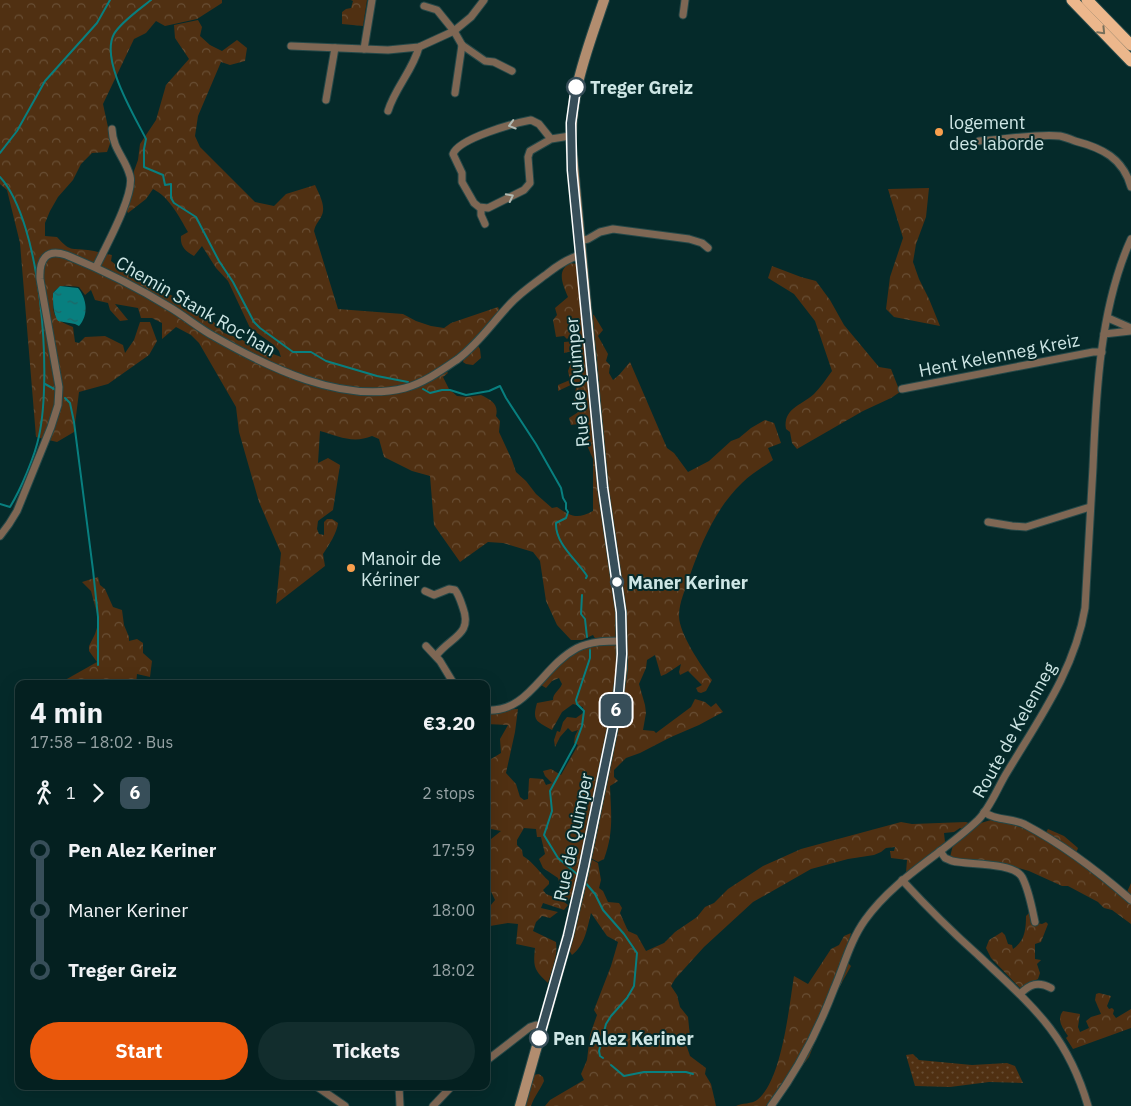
<!DOCTYPE html>
<html lang="en">
<head>
<meta charset="utf-8">
<style>
	:root { --surface:#042020; --page:#122d2d; --text:#f1f3f6; --muted:#97a3a5; --line:#253e3e; --accent:#ea580c }
	body { margin:0; font-family:"IBM Plex Sans",sans-serif; background:var(--page); color:var(--text); height:100vh; display:flex; flex-direction:column; font-size:19px; white-space:nowrap }
	* { box-sizing:border-box; margin:0 }
	p { font-size:16px; color:var(--muted) }
	.icon { flex:none; width:28px; height:28px; fill:none; stroke:currentColor; stroke-width:2; stroke-linecap:round; stroke-linejoin:round }
	.map { position:relative; flex:1; overflow:hidden }
	.side { position:absolute; left:15px; top:680px; width:475px; height:410px; display:flex; flex-direction:column; background:var(--surface); border-radius:10px; box-shadow:0 5px 20px #0002,0 0 0 1px var(--line) }
	.side>* { flex:none }
	.badge { padding:0 10px; border-radius:8px; font-size:18px; line-height:32px }
	.map>.badge { position:absolute; translate:-50% -50%; box-shadow:0 0 0 2px #fff }
	.legs { display:flex; align-items:center; gap:8px; height:55px; padding:0 15px; font-size:16px }
	.legs p { margin-inline-start:auto }
	.head { display:flex; align-items:center; justify-content:space-between; height:85px; padding:0 15px }
	h1 { font-size:28px; font-weight:700; line-height:38px }
	.button { display:flex; gap:10px; margin-top:auto; padding:10px 15px }
	.button a { flex:1; height:58px; border-radius:30px; background:var(--accent); color:#fff; font-size:20px; font-weight:700; line-height:58px; text-align:center }
	.button a+a { background:var(--page); color:var(--text) }
	ul { padding:0 15px; list-style:none }
	li { display:flex; align-items:center; gap:18px; height:60px; font-size:19px }
	li i { display:grid; place-items:center; width:8px; height:100%; margin:0 6px; background:currentColor }
	li i::after { content:''; width:12px; height:12px; margin:-6px; border:4px solid; border-radius:50%; background:var(--surface) }
	li p { margin-inline-start:auto }
	li:first-child i { background:linear-gradient(#0000 50%,currentColor 0) }
	li:last-child i { background:linear-gradient(currentColor 50%,#0000 0) }
	.map>svg:first-child { display:block }
</style>
</head>
<body>
<div class="map">
<svg width="1131" height="1106" viewBox="0 0 1131 1106">
	<defs>
		<pattern id="grass-dots" width="8" height="8" patternUnits="userSpaceOnUse" patternTransform="scale(1.25)"><rect width="8" height="8" fill="#503012"/><path d="M2 2h.1M6 6h.1" fill="none" stroke="#684e34" stroke-width="1.8" stroke-linecap="round"/></pattern>
		<pattern id="forest-crowns" width="20" height="18" patternUnits="userSpaceOnUse" patternTransform="scale(1.25)"><rect width="20" height="18" fill="#503012"/><path d="M2 6a3 3 0 1 1 6 0M12 15a3 3 0 1 1 6 0" fill="none" stroke="#684e34"/></pattern>
		<pattern id="water-ripples" width="26" height="14" patternUnits="userSpaceOnUse" patternTransform="scale(1.25)"><rect width="26" height="14" fill="#087f7f"/><path d="M2 4q2-2 4 0t4 0M15 11q2-2 4 0t4 0" fill="none" stroke="#206565"/></pattern>
	</defs>
	<rect width="100%" height="100%" fill="#052a2a"/>
	<polygon fill="url(#grass-dots)" points="913,1054 919,1060 972,1065 1007,1063 1015,1066 1023,1083 989,1082 950,1087 915,1086 906,1055"/>
	<g fill="url(#forest-crowns)">
		<path d="M0,0h222v3l-25,16 -32,7 -9,-5 -10,12 -12,6 -31,65 8,37 -4,11 -15,1 -11,11 -8,16 -15,17 -8,14 -5,12v13l12,1c13,15 14,11 31,13 8,1 16,4 24,5l-1,6 12,9 63,33 29,20 9,10 17,6 9,6 31,12 -2,-6 -5,-6 -24,-17 -22,-47 -12,-13 -14,-22 -8,10c-9,-5 -14,-10 -13,-20l7,-4c-9,-16 -19,-35 -35,-43l-7,10 -18,14 -3,-5 8,-24 1,-13 4,-11 2,-16 16,-24 10,-35 23,-26 -14,-21 -1,-13 24,-5 4,7 -2,9 10,9 12,6 15,-11 10,8 -2,13 -15,4 -9,-3 -23,54 -3,20 5,11 55,55 19,4 12,-12 29,-9c4,9 12,22 6,32 -3,6 -5,6 -7,14l24,78 65,5 13,7 15,5 13,2 7,-5 47,-16 2,5 -25,29 5,8 1,9 -8,7 -7,-1 -3,-2 2,-7 -21,13 4,5 -5,4 6,12 8,7 10,1 14,-2c10,5 18,9 15,21l4,5 -1,11 13,28 4,12 10,9 10,13 16,14 5,-1c13,9 20,13 36,4v-52l-7,-16 1,-17 -9,-2 -7,1 -2,-7 11,-7 -6,-11 3,-18 -19,9v-6l12,-5 -2,-9 8,-21 -12,3v-11l12,-1 3,-14 -12,12 -3,-3 -8,1 -3,-17 4,-5 -2,-7 13,-11c-5,-12 -12,-26 2,-34l7,1 6,56 6,-7 5,2 9,15 -5,6 10,18 -2,7 4,4 -1,8 4,7 6,-5 11,-13 37,86 7,5 14,19 21,-11 22,-20 8,-3 12,-10 14,-8 9,3 7,20 -13,5 5,12c-10,7 -22,14 -31,23 -26,25 -40,58 -52,92 -4,13 -11,27 -11,41 0,17 22,50 33,64l-6,11 -5,2 -3,-1 -2,-4 6,-3 -14,-14 -8,4 -1,-3 2,-8 -15,10 -5,2 -6,-21 -8,5 -1,8 -7,16 6,21 1,8 -3,17 11,1 2,2 4,-3 31,-23 4,-8 10,3 6,5 5,-4 7,9 -24,13 -28,12 -31,16 -14,5 -12,12v7l4,4 -8,5c1,27 4,46 -6,73l-6,3 -17,-9c1,15 -4,36 -13,48l-5,-5 -5,-18 -15,-10 -4,-9 6,-5 -4,-17h-4l-1,-8 -12,-1 -7,12v5l5,5 1,6c10,6 17,17 26,25v3l-6,6 3,4 10,4 2,-1 10,8 -4,5 -21,-7 -2,5 17,4 -8,6 -8,-2 -6,6 -3,9 23,11c2,14 -4,28 -8,41 -14,-13 -15,-16 -13,-35l-19,-4 2,-20 -10,-1 -18,3 -2,-3 -2,1v-13l9,-11 -9,-19v-38l15,-12 -15,-3v-66l15,-9 -1,-14 8,-14 -22,-1v-12c12,2 22,-4 32,-3l-3,23 -9,41 10,11 4,13 4,3 4,-1 1,-20 1,-1 13,1 3,6 6,-2 -7,-7 -2,-5 8,-2 10,6 17,-30 -4,-2 1,-7 3,-6 -6,2 -4,-4 -8,9 -5,10 -1,-7 3,-9 3,1 3,-10 4,-5 9,1 7,-5v-6l-10,-3 -11,8 -10,18c-16,-9 -20,-9 -15,-27l16,-3c0,-7 6,-9 9,-16l-3,-6 -7,3 -6,7 -5,-3c9,-24 37,-29 55,-45l-3,-5 -11,5h-11l-14,-15 -11,-24 -6,-40 -7,-9 -30,-9 -15,-1 -28,20 -26,-37 -4,-49 -18,-5 -28,-14 -5,-18 -7,-3c-19,8 -34,0 -52,-5l-2,32 10,-5 12,7 -7,45 -15,11 -1,8 2,5 5,1v-13l3,-3h5l6,4c-1,10 -9,22 -15,31l2,12 -49,38 5,-51 -22,-51 -20,-70 -3,-25 -37,-64 -8,-8 -15,-8 -14,12v-16l-10,-5h-11l-3,-10 -23,-4 13,16 -8,1 -10,-11 -2,-7 -13,-3 -4,-10 -6,5 -6,-8c-10,-1 -19,-4 -26,6 0,22 -1,26 20,34l2,15 4,1 6,-6 20,-1 18,9 2,8 9,-13 6,-18h10l7,19 -8,14 -41,29 -29,8 -5,40 -17,10 -21,-5 -16,-194 -13,-53 -7,-6z"/>
		<polygon points="351,0 367,0 363,26 342,24 342,12 346,9 351,8 353,1"/>
		<polygon points="929,188 926,217 916,244 913,262 919,279 929,299 940,326 894,317 886,309 890,277 903,238 888,189"/>
		<path d="M772,266l29,11 15,4 14,19 14,25 35,42 12,2 9,23 -9,6 -28,13 -66,38 -5,-6 -2,-11 -4,-3c-3,-20 14,-23 28,-35 7,-7 12,-15 18,-23l-17,-50 -21,-27 -26,-16z"/>
		<polygon points="98,577 100,585 105,589 113,607 122,610 124,625 129,637 129,641 137,639 143,643 143,653 152,661 150,677 137,674 136,684 58,684 97,662 89,651 89,646 95,634 99,621 91,591 82,582"/>
		<path d="M991,820c19,3 36,8 52,18l5,-9 16,7 14,12 -4,11 53,33 4,-9v41l-19,-14 -8,-2 -6,-6 -30,-16h-6l-33,-15 -17,-5 -51,-5 -11,-4 3,-12 17,-13 -10,-4 -6,4 -10,1 1,9 -9,10 -30,21 1,-13 -16,-2 -1,-7h4l1,-4 -9,1 -5,4 -7,3 -26,4 -37,10 -58,33 -49,45 -29,32 -4,7 6,9 3,12 8,10 2,20 -3,10 3,9 16,12 -1,6 6,10 5,22h-171l5,-6 34,-20 -3,-6 6,-14 3,-25 7,-20 -3,-5 17,-44 7,-24 -11,-6 -16,-23c-4,16 -6,32 -19,42l-3,-5 20,-92 9,5 3,17 -2,8 4,3 5,11 11,1 3,5 -2,5 8,18 9,4 9,16 18,-8 11,-11 22,-15 8,-10 9,-4 14,-14 35,-23 38,-17 100,-27 11,2 54,-2 8,3z"/>
		<path d="M1029,913h3l5,10 5,1 4,-2 2,2 -7,18 -6,2v15l6,1 -4,4 3,9 -2,6 -18,9 -29,-30 -5,-10 3,-8 13,-8 3,3 3,9 4,1 1,4c12,-8 13,-20 13,-33z"/>
		<path d="M851,933l-7,26 7,7 -22,40 -20,51 -25,32 -8,3 -10,14h-30c6,-3 16,-2 21,-6 25,-19 32,-93 37,-124l14,8 23,-35 8,-4 5,-9z"/>
		<path d="M1099,993l12,3 -4,10 2,3 3,-1 2,2 -1,4 3,4 15,-9v19l-58,21 -7,-11 2,-2c-5,-8 -12,-16 -5,-25l17,3 -2,13 2,5 9,-4 -3,-7 5,-4 10,-3 -6,-14 1,-6z"/>
		<path d="M539,1074l4,3 1,4c-4,9 -10,16 -13,25h-8l10,-31z"/>
	</g>
	<path fill="url(#water-ripples)" d="M60,286l18,2c9,11 11,27 1,38l-4,-2 -17,-3c-5,-8 -5,-18 -5,-28z"/>
	<g fill="none" stroke-linecap="round" stroke-linejoin="round">
		<g stroke="#087f7f" stroke-width="2">
			<path d="M151,0c-11,9 -30,22 -37,34 -14,26 20,81 32,105l-2,10v18l19,8 2,10 6,-1v14l3,5 22,14 23,44 14,21 21,40 6,6 33,24h18l15,9 51,15 31,6"/>
			<polyline points="0,153 17,131 45,81 97,23 110,0"/>
			<path d="M0,177c42,46 52,200 39,259 -4,20 -18,53 -29,71l-10,-3"/>
			<polyline points="45,384 56,390"/>
			<path d="M423,389l7,4 12,-3h8l16,5 23,-4 11,-5 6,12 30,46 25,44 2,10 3,5v6l2,3 -2,6 -10,5c-1,21 21,37 31,53l-1,2"/>
			<polyline points="65,398 70,403 74,422 93,570 98,617 98,665"/>
			<polyline points="582,595 581,614 585,619 587,637"/>
			<polyline points="578,875 558,858 544,835 552,811 550,791 575,745 582,726 584,711 577,704 576,700 590,658 590,650"/>
			<polyline points="584,881 595,894 603,910 624,934 637,953 634,986 627,998 611,1016 606,1024 599,1051 600,1056 603,1058"/>
			<polyline points="611,1065 624,1076 644,1072 686,1072 693,1074"/>
		</g>
		<g stroke="#254848" stroke-width="9">
			<g id="minor">
				<polyline points="424,6 437,10 454,31 462,45 485,61 494,62 512,71"/>
				<polyline points="683,15 685,0"/>
				<polyline points="291,46 388,50 419,47 454,31 471,17 484,0"/>
				<polyline points="364,49 372,0"/>
				<polyline points="455,93 462,45"/>
				<polyline points="326,100 335,48"/>
				<path d="M388,111c7,-23 25,-41 31,-64"/>
				<path d="M551,139l-12,-15 -8,-4c-16,3 -72,18 -78,34l9,19v9l12,21 5,4 9,1 36,-18 6,-7 -2,-26 2,-6 21,-12 19,-3"/>
				<path d="M979,141c24,-1 59,-8 81,-5 5,1 10,3 15,5 27,7 48,17 56,46"/>
				<polyline points="481,208 481,215 485,224"/>
				<polyline points="579,241 588,239 600,232 613,229 689,239 702,243 708,248"/>
				<path d="M96,267c9,-19 39,-73 34,-91 -5,-19 -17,-26 -18,-47"/>
				<polyline points="1108,318 1131,328"/>
				<polyline points="1104,334 1131,331"/>
				<polyline points="902,389 1093,352 1102,352"/>
				<polyline points="988,522 1012,526 1026,527 1090,507"/>
				<path d="M0,536l9,-12 8,-13 34,-84 7,-22 1,-18 -19,-108c-1,-19 6,-31 26,-24 37,15 71,32 105,53 15,9 29,21 44,29 53,30 127,67 190,51 19,-5 37,-18 53,-29 21,-16 34,-36 52,-55 11,-12 25,-21 38,-31 10,-8 20,-15 33,-18"/>
				<path d="M425,591l9,4 15,-6 6,1c4,5 6,12 8,18 10,27 -13,29 -27,48"/>
				<polyline points="426,646 440,661 454,684"/>
				<path d="M486,710c43,3 55,-43 91,-62 14,-7 30,-7 45,-7"/>
				<path d="M984,812c12,9 28,6 40,12 38,20 75,48 107,76"/>
				<path d="M940,851l5,7 7,3c16,4 61,1 70,16 7,13 10,31 13,45"/>
				<path d="M902,880c24,26 49,51 76,75 53,50 89,78 110,151"/>
				<path d="M1020,994c10,-10 18,-13 31,-6"/>
				<polyline points="486,1061 530,1027 536,1025 542,1026"/>
				<polyline points="316,1086 345,1106"/>
				<polyline points="399,1086 400,1106"/>
				<polyline points="433,1106 452,1086"/>
				<path d="M771,1106c27,-36 47,-75 63,-117 10,-23 16,-48 31,-69 30,-42 76,-65 113,-100 12,-12 19,-31 28,-46 31,-52 69,-104 79,-166 3,-47 5,-94 8,-141 3,-74 7,-160 38,-228"/>
			</g>
		</g>
		<g stroke="#254848" stroke-width="12">
			<path id="secondary" d="M520,1106l48,-170 14,-58 32,-156 8,-53 -1,-57 -18,-124 -32,-344c-1,-51 17,-97 33,-144"/>
		</g>
		<g stroke="#254848" stroke-width="13">
			<g id="trunk">
				<polyline points="1072,0 1131,61"/>
				<polyline points="1087,0 1131,45"/>
			</g>
		</g>
		<use href="#minor" stroke="#7e6754" stroke-width="7"/>
		<use href="#secondary" stroke="#b28d6f" stroke-width="10"/>
		<use href="#trunk" stroke="#ecb78c" stroke-width="11"/>
	</g>
	<defs><path id="oneway-chevron" d="M-2-3.5L2.5 0L-2 3.5" fill="none" stroke-width="1.6" stroke-linecap="round" stroke-linejoin="round" transform="scale(1.25)"/></defs>
	<use stroke="#78705b" href="#oneway-chevron" transform="translate(1102 31) rotate(46)"/>
	<g stroke="#b2bab2">
		<use href="#oneway-chevron" transform="translate(512 125) rotate(164)"/>
		<use href="#oneway-chevron" transform="translate(510 197) rotate(-27)"/>
	</g>
	<g fill="none" stroke-linecap="round" stroke-linejoin="round">
		<g stroke="#fff" stroke-width="11">
			<polyline id="line-1" points="539,1038 568,936 584,866 618,702 622,654 621,612 603,488 572,170 571,123 576,87"/>
		</g>
		<use href="#line-1" stroke="#374e59" stroke-width="8"/>
	</g>
	<g fill="#fff" stroke="#374e59" stroke-width="2.5">
		<circle cx="576" cy="87" r="9"/>
		<circle cx="617" cy="582" r="6"/>
		<circle cx="539" cy="1038" r="9"/>
	</g>
	<g fill="#f99f4d" stroke="#052a2a" stroke-width="2">
		<circle cx="939" cy="132" r="5"/>
		<circle cx="351" cy="568" r="5"/>
	</g>
	<g text-anchor="middle" dominant-baseline="central" stroke-width="4" stroke-linejoin="round" paint-order="stroke">
		<g font-size="18" font-weight="bold" fill="#cee6e5" stroke="#052a2a" text-anchor="start">
			<text x="590" y="87">Treger Greiz</text>
			<text x="628" y="582">Maner Keriner</text>
			<text x="553" y="1038">Pen Alez Keriner</text>
		</g>
		<g font-size="18" fill="#cee6e5" stroke="#052a2a" text-anchor="start">
			<text x="949" y="122">logement<tspan x="949" dy="21">des laborde</tspan></text>
			<text x="361" y="558">Manoir de<tspan x="361" dy="21">Kériner</tspan></text>
		</g>
		<g font-size="18" fill="#cee6e5" stroke="#052a2a">
			<text transform="translate(196 306) rotate(30)">Chemin Stank Roc'han</text>
			<text transform="translate(999 355) rotate(-11)">Hent Kelenneg Kreiz</text>
			<text transform="translate(577 382) rotate(-95)">Rue de Quimper</text>
			<text transform="translate(1014 730) rotate(-61)">Route de Kelenneg</text>
			<text transform="translate(573 837) rotate(-78)">Rue de Quimper</text>
		</g>
	</g>
</svg>
<b class="badge" style="left:616px;top:710px;background:#374e59;color:#fff">6</b>
<section class="side">
<div class="head"><div><h1>4 min</h1><p>17:58 – 18:02 · Bus</p></div><b>€3.20</b></div>
<div class="legs"><svg class="icon" aria-label="walk" viewBox="0 0 24 24"><circle cx="13" cy="4" r="2"/><path d="M13 8l-2 6 4 7M11 14l-3 7M7 12l3-4h3l4 4"/></svg>1<svg class="icon" aria-label="forward" viewBox="0 0 24 24"><path d="M9 5l7 7-7 7"/></svg><b class="badge" style="background:#374e59;color:#fff">6</b><p>2 stops</p></div>
<ul>
<li><i style="color:#374e59"></i><b>Pen Alez Keriner</b><p>17:59</p></li>
<li><i style="color:#374e59"></i><span>Maner Keriner</span><p>18:00</p></li>
<li><i style="color:#374e59"></i><b>Treger Greiz</b><p>18:02</p></li>
</ul>
<div class="button"><a>Start</a><a>Tickets</a></div>
</section>
</div>
</body>
</html>
